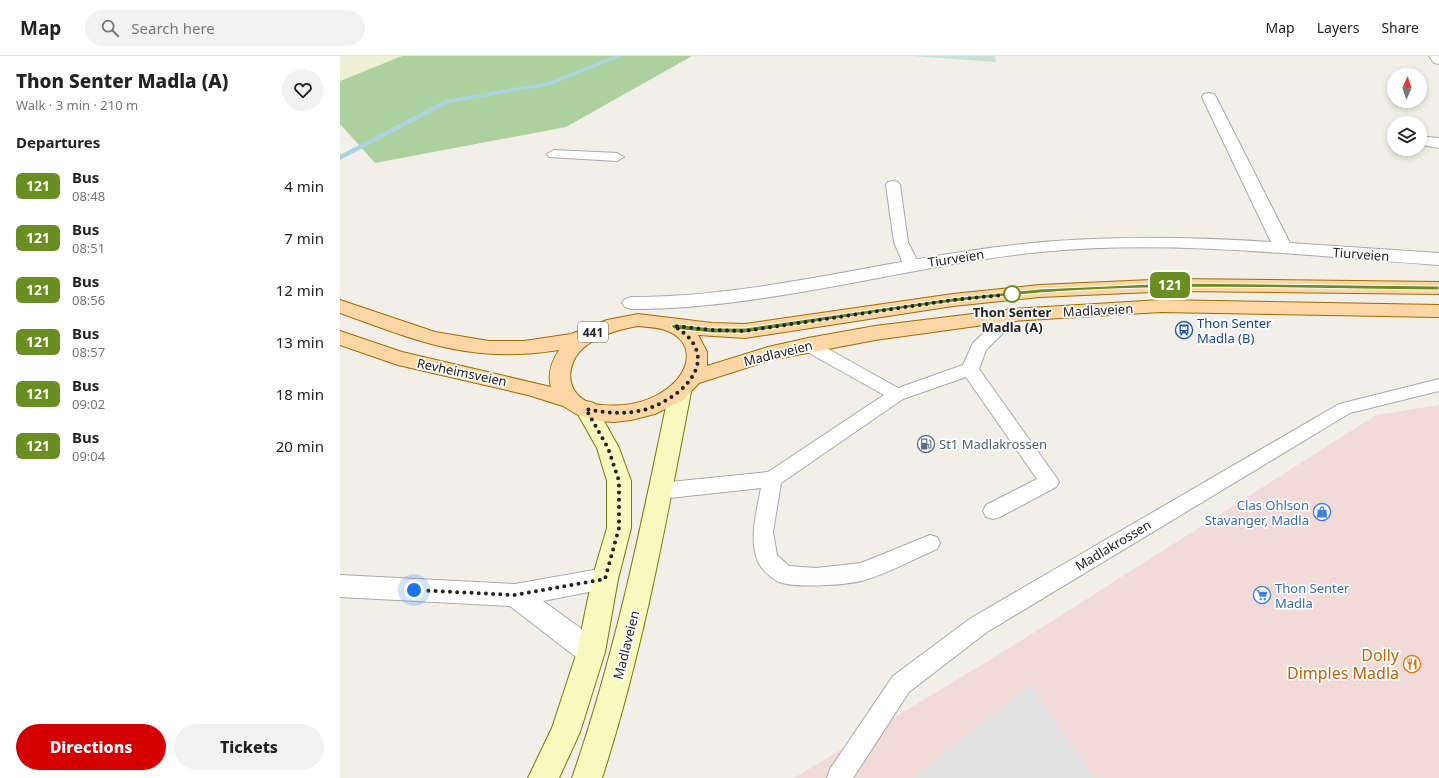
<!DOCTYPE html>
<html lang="en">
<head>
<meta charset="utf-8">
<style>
	:root { --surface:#fff; --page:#f2f2f2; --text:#222; --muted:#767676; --line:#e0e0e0; --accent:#d40000 }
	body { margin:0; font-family:"Noto Sans",sans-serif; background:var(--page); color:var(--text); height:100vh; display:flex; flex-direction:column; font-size:15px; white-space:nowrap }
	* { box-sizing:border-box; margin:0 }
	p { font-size:13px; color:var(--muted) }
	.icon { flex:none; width:22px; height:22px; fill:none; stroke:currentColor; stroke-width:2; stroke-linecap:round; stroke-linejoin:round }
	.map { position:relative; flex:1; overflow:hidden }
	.sheet { display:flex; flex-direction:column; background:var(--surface); width:340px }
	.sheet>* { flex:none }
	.badge { padding:0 8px; border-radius:6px; font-size:14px; line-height:26px }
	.needle { width:26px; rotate:3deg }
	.buttons { position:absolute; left:1047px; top:12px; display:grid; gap:8px }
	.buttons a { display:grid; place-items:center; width:40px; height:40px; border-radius:50%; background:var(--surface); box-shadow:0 2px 6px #0003; font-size:20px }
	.you { position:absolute; width:20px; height:20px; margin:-10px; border:3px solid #fff; border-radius:50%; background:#1a73e8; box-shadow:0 0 0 6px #1a73e833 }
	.map>.badge { position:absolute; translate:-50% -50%; box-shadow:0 0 0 2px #fff }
	h2 { padding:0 16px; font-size:15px; line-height:36px }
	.round { display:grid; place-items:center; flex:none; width:42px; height:42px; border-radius:21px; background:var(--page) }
	.head { display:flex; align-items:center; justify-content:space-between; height:68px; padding:0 16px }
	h1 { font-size:19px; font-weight:800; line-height:30px }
	.button { display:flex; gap:8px; margin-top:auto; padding:8px 16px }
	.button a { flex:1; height:46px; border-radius:24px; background:var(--accent); color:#fff; font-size:16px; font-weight:800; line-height:46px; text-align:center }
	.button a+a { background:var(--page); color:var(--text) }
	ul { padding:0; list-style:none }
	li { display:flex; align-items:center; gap:12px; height:52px; padding:0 16px }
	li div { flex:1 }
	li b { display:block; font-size:15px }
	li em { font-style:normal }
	li .badge { min-width:44px; font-weight:700; text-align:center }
	header { display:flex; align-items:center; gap:24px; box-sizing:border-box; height:56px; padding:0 20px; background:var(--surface); border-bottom:1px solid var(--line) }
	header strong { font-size:19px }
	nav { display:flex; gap:22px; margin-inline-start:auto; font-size:14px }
	.search { width:280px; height:36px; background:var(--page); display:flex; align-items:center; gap:10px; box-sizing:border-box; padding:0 14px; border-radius:22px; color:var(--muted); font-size:15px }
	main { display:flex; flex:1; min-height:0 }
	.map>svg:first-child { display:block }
</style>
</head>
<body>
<header>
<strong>Map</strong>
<div class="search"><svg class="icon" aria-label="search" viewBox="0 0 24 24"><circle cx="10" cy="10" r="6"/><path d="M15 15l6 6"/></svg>Search here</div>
<nav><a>Map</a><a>Layers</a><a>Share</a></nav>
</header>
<main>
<section class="sheet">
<div class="head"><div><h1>Thon Senter Madla (A)</h1><p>Walk · 3 min · 210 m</p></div><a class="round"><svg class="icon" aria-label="heart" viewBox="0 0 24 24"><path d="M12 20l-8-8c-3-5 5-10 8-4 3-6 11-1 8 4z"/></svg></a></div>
<h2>Departures</h2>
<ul>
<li><span class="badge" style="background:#6b8e23;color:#fff">121</span><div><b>Bus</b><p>08:48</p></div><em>4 min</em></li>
<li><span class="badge" style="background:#6b8e23;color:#fff">121</span><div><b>Bus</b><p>08:51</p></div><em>7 min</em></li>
<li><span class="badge" style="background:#6b8e23;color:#fff">121</span><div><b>Bus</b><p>08:56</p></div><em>12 min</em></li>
<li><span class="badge" style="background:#6b8e23;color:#fff">121</span><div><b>Bus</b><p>08:57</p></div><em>13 min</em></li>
<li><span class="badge" style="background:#6b8e23;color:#fff">121</span><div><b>Bus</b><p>09:02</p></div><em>18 min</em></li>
<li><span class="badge" style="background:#6b8e23;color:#fff">121</span><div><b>Bus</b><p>09:04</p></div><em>20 min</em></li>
</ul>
<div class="button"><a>Directions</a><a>Tickets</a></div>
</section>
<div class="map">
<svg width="1099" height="722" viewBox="0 0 1099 722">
	<rect width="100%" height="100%" fill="#f2efe9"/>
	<polygon fill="#f2dad9" points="1099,349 1099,722 454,722 676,588 1036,359"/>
	<polygon fill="#eef0d5" points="0,0 62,0 0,25"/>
	<polygon fill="#add19e" points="62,0 352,0 226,71 35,107 0,68 0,25"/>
	<polygon fill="#c6e0d4" points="572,0 655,0 656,6"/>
	<polygon fill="#e2e2e2" points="689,628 755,722 573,722"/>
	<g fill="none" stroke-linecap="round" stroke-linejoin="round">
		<polygon fill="#aad3df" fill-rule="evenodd" points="274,0 282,0 211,29 109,47 0,104 0,99 105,44 208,26"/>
		<g stroke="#a9a9a9" stroke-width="2">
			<g id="service">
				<polygon points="214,94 277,97 284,101 277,105 209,101 207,98"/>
				<polygon points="553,125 558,126 560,129 568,186 580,210 577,213 567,213 564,210 554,186 546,129 548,126"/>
				<path d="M673,254l6,1 2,4 -35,35 -7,19 77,108 3,5 -3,5 -56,30 -7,2 -7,-2 -3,-6 3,-6 51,-26 -71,-102 -63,22 -122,84 -8,49 4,23 12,11 27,2 45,-5 69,-28 7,2 3,6 -3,6c-23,10 -48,24 -72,31 -16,5 -73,9 -88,1 -6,-3 -18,-14 -20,-22 -8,-23 0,-48 4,-71l-101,11 -7,-3 -3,-5 3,-5 7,-3 108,-11 116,-77 -82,-46 -2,-4 2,-4 6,-2 6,2 84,47 65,-23 10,-22 34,-32z"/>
				<polygon points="1099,323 1099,335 1010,357 647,576 569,636 513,722 487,722 490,713 553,620 631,562 999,348"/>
			</g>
		</g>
		<g stroke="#a9a9a9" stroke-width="2">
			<g id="minor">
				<polygon points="1089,0 1099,0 1099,8 1094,7"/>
				<path d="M869,37l5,1 2,3 74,146 149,10v12c-133,-9 -266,-26 -399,-13 -137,14 -270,57 -408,57l-7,-2 -3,-4 3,-4 7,-2c123,0 243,-35 365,-50 91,-12 182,-11 274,-5l-69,-145 2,-3z"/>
				<polygon points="1088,81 1099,82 1099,92 1082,89 1080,86 1082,83"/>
				<polygon points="265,512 274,515 278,523 274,531 203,545 261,587 265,596 261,605 251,608 241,605 170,550 0,541 0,519 175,528"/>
			</g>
		</g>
		<g stroke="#707d05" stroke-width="2">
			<g id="secondary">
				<path d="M340,328l8,3 3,5c-25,130 -48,260 -89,386h-30c44,-126 70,-256 97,-386l3,-5z"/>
				<polygon points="246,345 254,347 279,392 291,425 291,472 278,523 265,596 240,676 219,722 188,722 212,672 237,596 252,523 267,472 267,425 257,392 235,353 238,347"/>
			</g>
		</g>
		<g stroke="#a06b00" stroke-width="2">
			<path id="primary" d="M834,223l265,3v12l-265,-3 -135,6 -86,9 -208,32 -47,-3 9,17v14l61,-19 40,-9 67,-12 138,-17 148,-9 278,5v12l-278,-5 -148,9 -138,19 -104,20 -72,23 -16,17 -28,14 -24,6 -17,2 -16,-1 -22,-7 -13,-8 -35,-11 -130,-30 -58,-20v-14l62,21 149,35c-4,-14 1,-26 8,-37 -87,14 -139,-8 -219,-37v-13l95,32 54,9h35l47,-7 36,-14 31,-6 74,9 33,1 208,-30 86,-9zM298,270c9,1 19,1 27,4 31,11 26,41 3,58 -19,15 -43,19 -66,17 -36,-2 -42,-40 -15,-60 15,-11 33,-16 51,-19z"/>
		</g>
		<use href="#service" fill="#fff" fill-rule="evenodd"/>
		<use href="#minor" fill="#fff" fill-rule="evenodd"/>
		<use href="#secondary" fill="#f7fabf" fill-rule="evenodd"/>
		<use href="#primary" fill="#fcd6a4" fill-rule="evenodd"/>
	</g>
	<path fill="#6b8e23" stroke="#fff" d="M834,227l265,3v4c-133,-1 -267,-7 -399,3 -99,8 -197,25 -295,40h-33l-38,-4 -3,-3 3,-2 38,4h33l208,-30 86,-9z"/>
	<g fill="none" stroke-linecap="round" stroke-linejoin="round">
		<path stroke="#222" stroke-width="4" stroke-dasharray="0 7.2" d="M74,534l101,5 90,-16 14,-51v-47l-11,-33 -22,-39c20,4 41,6 61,0 39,-13 77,-53 27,-83l38,4 33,1 208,-31 59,-6"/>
	</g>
	<defs>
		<g id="bus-ring" transform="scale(0.9)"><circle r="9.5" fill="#fff" stroke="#1a4fb4" stroke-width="1.5"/><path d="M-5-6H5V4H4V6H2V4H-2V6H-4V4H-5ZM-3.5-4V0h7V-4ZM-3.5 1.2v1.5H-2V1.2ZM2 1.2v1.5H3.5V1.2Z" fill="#1a4fb4"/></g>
		<g id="fuel-ring" transform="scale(0.9)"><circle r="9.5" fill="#fff" stroke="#5c6f8a" stroke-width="1.5"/><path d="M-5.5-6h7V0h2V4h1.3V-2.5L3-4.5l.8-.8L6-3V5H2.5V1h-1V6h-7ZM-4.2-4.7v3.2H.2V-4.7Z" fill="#5c6f8a"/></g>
		<g id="shop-ring" transform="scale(0.9)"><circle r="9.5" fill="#fff" stroke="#3f7fe0" stroke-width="1.5"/><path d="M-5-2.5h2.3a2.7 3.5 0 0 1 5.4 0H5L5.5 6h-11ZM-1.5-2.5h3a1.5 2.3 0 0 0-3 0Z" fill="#3f7fe0"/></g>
		<g id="supermarket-ring" transform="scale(0.9)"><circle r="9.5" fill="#fff" stroke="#3f7fe0" stroke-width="1.5"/><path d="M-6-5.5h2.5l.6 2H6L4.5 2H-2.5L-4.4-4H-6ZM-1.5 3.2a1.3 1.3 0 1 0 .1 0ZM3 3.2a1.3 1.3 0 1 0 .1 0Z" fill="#3f7fe0"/></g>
		<g id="restaurant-ring" transform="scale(0.9)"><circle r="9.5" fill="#fff" stroke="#e8710a" stroke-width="1.5"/><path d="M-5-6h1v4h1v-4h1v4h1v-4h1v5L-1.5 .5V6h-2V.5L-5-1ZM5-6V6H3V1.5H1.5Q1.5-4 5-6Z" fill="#e8710a"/></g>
	</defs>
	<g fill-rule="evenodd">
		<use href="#bus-ring" x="844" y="274"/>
		<use href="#fuel-ring" x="586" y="388"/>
		<use href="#shop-ring" x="982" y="456"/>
		<use href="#supermarket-ring" x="922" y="539"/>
		<use href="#restaurant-ring" x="1072" y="608"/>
	</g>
	<circle fill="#fff" stroke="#6b8e23" stroke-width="2" cx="672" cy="238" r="8"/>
	<g text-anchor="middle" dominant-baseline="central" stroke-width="3.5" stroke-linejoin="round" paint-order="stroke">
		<rect fill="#fff" stroke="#646464" stroke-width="1" x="238" y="266" width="30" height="20" rx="3"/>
		<g font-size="12" font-weight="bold" fill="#222">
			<text x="253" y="276">441</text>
		</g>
		<g font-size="13" fill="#222" stroke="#fff">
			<text transform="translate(1021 198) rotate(4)">Tiurveien</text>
			<text transform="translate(616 202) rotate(-9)">Tiurveien</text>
			<text transform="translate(758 254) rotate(-3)">Madlaveien</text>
			<text transform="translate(438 297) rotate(-14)">Madlaveien</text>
			<text transform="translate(122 316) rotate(12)">Revheimsveien</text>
			<text transform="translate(773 489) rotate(-31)">Madlakrossen</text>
			<text transform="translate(286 589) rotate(-76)">Madlaveien</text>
		</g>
		<g font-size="13" font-weight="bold" fill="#222" stroke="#fff">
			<text x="672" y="256">Thon Senter<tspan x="672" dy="15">Madla (A)</tspan></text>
		</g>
		<g font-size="13" fill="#164399" stroke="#fff" text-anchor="start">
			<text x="857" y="267">Thon Senter<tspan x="857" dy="15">Madla (B)</tspan></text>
		</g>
		<g font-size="13" fill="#4e5e75" stroke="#fff" text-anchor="start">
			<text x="599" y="388">St1 Madlakrossen</text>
		</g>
		<g font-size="13" fill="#366cbe" stroke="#fff" text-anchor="end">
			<text x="969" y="449">Clas Ohlson<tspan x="969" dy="15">Stavanger, Madla</tspan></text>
			<text x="935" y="532" text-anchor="start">Thon Senter<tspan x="935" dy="15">Madla</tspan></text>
		</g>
		<g font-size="16" fill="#c56008" stroke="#fff" text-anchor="end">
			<text x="1059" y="599">Dolly<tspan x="1059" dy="18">Dimples Madla</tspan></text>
		</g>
	</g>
</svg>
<div class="buttons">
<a><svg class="needle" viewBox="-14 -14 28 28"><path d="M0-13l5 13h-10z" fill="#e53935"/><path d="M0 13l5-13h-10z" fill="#767676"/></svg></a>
<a><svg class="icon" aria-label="layers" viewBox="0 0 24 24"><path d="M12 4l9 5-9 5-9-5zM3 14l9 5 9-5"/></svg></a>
</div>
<div class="you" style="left:74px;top:534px"></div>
<b class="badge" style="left:830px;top:229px;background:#6b8e23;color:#fff">121</b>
</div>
</main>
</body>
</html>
